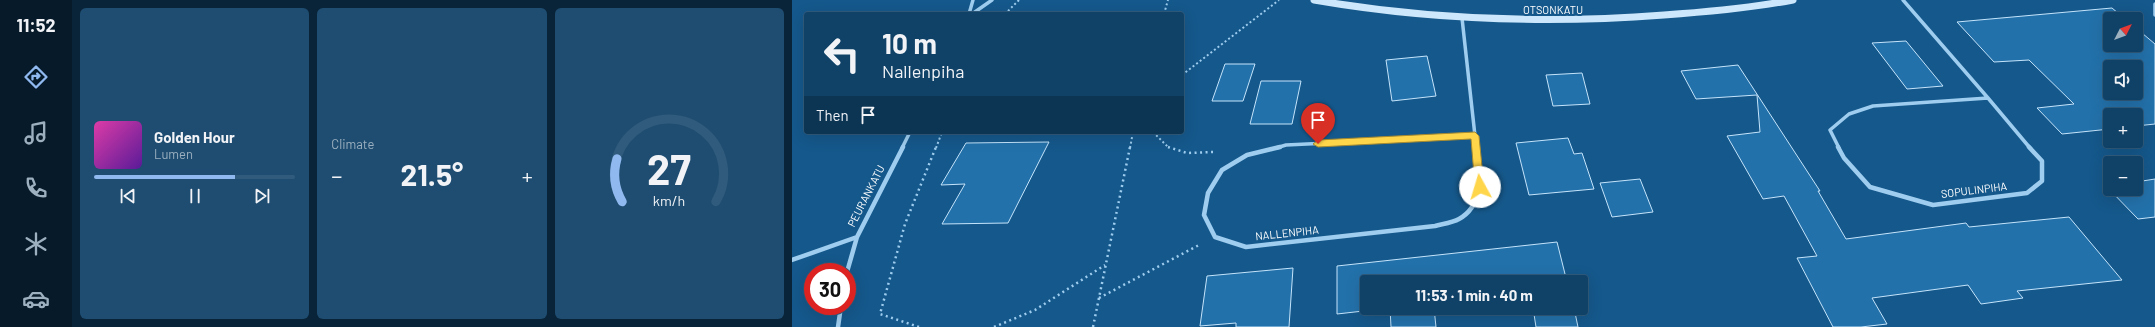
<!DOCTYPE html>
<html lang="en">
<head>
<meta charset="utf-8">
<style>
	:root { --surface:#104268; --page:#1e4d71; --text:#f1f3f6; --muted:#9cb0c0; --line:#305b7c; --accent:#90b9f0 }
	body { margin:0; font-family:Barlow,sans-serif; background:var(--page); color:var(--text); height:100vh; display:flex; flex-direction:column; font-size:15px; white-space:nowrap }
	* { box-sizing:border-box; margin:0 }
	p { font-size:13px; color:var(--muted) }
	.icon { flex:none; width:22px; height:22px; fill:none; stroke:currentColor; stroke-width:2; stroke-linecap:round; stroke-linejoin:round }
	.map { position:relative; flex:1; overflow:hidden }
	.details { display:flex; flex-direction:column; gap:8px; padding:8px; background:#092439; width:720px }
	.details>* { flex:none }
	.hud { position:absolute; left:12px; top:12px; width:380px; height:122px; border-radius:4px; box-shadow:0 4px 16px #0002,0 0 0 1px var(--line); background:#104268; color:var(--text); overflow:hidden }
	.needle { width:26px; rotate:48deg }
	.controls { position:absolute; left:1311px; top:12px; display:grid; gap:8px }
	.controls a { display:grid; place-items:center; width:40px; height:40px; border-radius:4px; background:var(--surface); box-shadow:0 4px 16px #0002,0 0 0 1px var(--line); font-size:20px }
	.speed { position:absolute; left:12px; top:263px; display:flex; gap:8px; font-size:20px; font-weight:700; text-align:center }
	.speed>* { display:grid; place-content:center; width:52px; height:52px; border-radius:50%; background:var(--surface); box-shadow:0 4px 16px #0002,0 0 0 1px var(--line); line-height:1 }
	.speed .limit { border:6px solid #d22; background:#fff; color:#111 }
	.pin { position:absolute; display:grid; place-items:center; width:34px; height:34px; color:#fff; margin:-41px -17px; border-radius:50% 50% 50% 0; rotate:-45deg; box-shadow:0 0 4px #0007 }
	.pin .icon { rotate:45deg }
	.me { position:absolute; width:44px; margin:-22px; rotate:354deg; stroke-linejoin:round; filter:drop-shadow(0 0 3px #0008) }
	.turn { display:flex; align-items:center; gap:14px; height:84px; padding:0 12px; font-size:18px }
	.turn .icon { width:52px; height:52px; stroke-width:2.5 }
	.turn b { display:block; font-size:28px; line-height:34px }
	.then { display:flex; align-items:center; height:38px; padding:0 12px; background:#0003; gap:8px; font-size:15px }
	.big { font-size:30px; font-weight:700; line-height:1.1 }
	.details .card { flex:1; display:flex; flex-direction:column; justify-content:center; gap:6px; min-width:0; padding:0 14px; border-radius:6px; background:var(--page) }
	.details .dial { align-items:center; gap:0 }
	.dial svg { height:104px; overflow:visible; fill:none; stroke:var(--line); stroke-width:7; stroke-linecap:round; text-anchor:middle }
	.dial text { fill:var(--text); stroke:none }
	.song { display:flex; align-items:center; gap:12px }
	.cover { width:48px; height:48px; border-radius:6px; background:linear-gradient(135deg,hsl(320 70% 55%),hsl(270 70% 35%)) }
	.played { height:4px; border-radius:2px; background:linear-gradient(90deg,var(--accent) 70%,var(--line) 70%) }
	.keys { display:flex; justify-content:space-around; direction:ltr }
	.heat { display:flex; justify-content:space-between; align-items:center; font-size:22px; direction:ltr }
	.details .tiles { flex:1; display:grid; gap:8px; grid-template-columns:repeat(3,1fr) }
	.trip { position:absolute; left:568px; top:275px; width:228px; height:40px; border-radius:4px; background:var(--surface); box-shadow:0 4px 16px #0002,0 0 0 1px var(--line); font-weight:700; line-height:40px; text-align:center }
	main { display:flex; flex:1; min-height:0 }
	.menu { display:flex; flex-direction:column; width:72px; justify-content:space-around; align-items:center; background:#061a2a; color:var(--muted) }
	.menu .icon { width:28px; height:28px }
	.menu .active { color:var(--accent) }
	.menu b { font-size:18px; color:var(--text) }
	.map>svg:first-child { display:block }
	.building { fill:#2371aa; stroke:#c5e4fb; fill-rule:evenodd }
	.lines { fill:none; stroke-linecap:round; stroke-linejoin:round }
	.path-far1 { stroke:#9ecdef; stroke-width:2; stroke-dasharray:2 2.5; stroke-linecap:butt }
	.path { stroke:#9ecdef; stroke-width:2.5; stroke-dasharray:2 3.5; stroke-linecap:butt }
	.street-far1 { stroke:#9ecdef; stroke-width:3.5 }
	.street { stroke:#9ecdef; stroke-width:4.5 }
	.secondary { stroke:#cce6fb; stroke-width:7 }
	.route { fill:#ffd54a; stroke:#a68a30 }
	.labels { text-anchor:middle; stroke-width:4; stroke-linejoin:round; paint-order:stroke }
	.street-label { font-size:11px; fill:#fff; stroke:#15588b }
</style>
</head>
<body>
<main>
<nav class="menu">
<b>11:52</b>
<svg class="icon active" aria-label="directions" viewBox="0 0 24 24"><path d="M12 3l9 9-9 9-9-9zM9 14v-3h6M13 9l2 2-2 2"/></svg>
<svg class="icon" aria-label="music" viewBox="0 0 24 24"><path d="M9 18V5l10-2v13"/><circle cx="6" cy="18" r="3"/><circle cx="16" cy="16" r="3"/></svg>
<svg class="icon" aria-label="phone" viewBox="0 0 24 24"><path d="M5 4h4l2 5-3 2q2 4 5 5l2-3 5 2v4C11 20 4 13 5 4z"/></svg>
<svg class="icon" aria-label="climate" viewBox="0 0 24 24"><path d="M12 3v18M4 7l16 10M4 17L20 7"/></svg>
<svg class="icon" aria-label="car" viewBox="0 0 24 24"><path d="M5 17H2v-5l4-1 3-4h7l3 4 3 1v5h-3M9 17h6M6 11h13"/><circle cx="7" cy="17" r="2"/><circle cx="17" cy="17" r="2"/></svg>
</nav>
<section class="details">
<div class="tiles">
<div class="card">
<div class="song"><i class="cover"></i><div><b>Golden Hour</b><p>Lumen</p></div></div>
<div class="played"></div>
<div class="keys"><svg class="icon" aria-label="previous" viewBox="0 0 24 24"><path d="M18 5L8 12l10 7zM5 5v14"/></svg><svg class="icon" aria-label="pause" viewBox="0 0 24 24"><path d="M8 5v14M16 5v14"/></svg><svg class="icon" aria-label="next" viewBox="0 0 24 24"><path d="M6 5l10 7-10 7zM19 5v14"/></svg></div>
</div>
<div class="card"><p>Climate</p>
<div class="heat"><a>−</a><b class="big">21.5°</b><a>+</a></div>
</div>
<div class="card dial"><svg viewBox="0 0 100 80">
<path d="M14 69A42 42 0 1 1 86 69"/>
<path d="M14 69A42 42 0 0 1 10 36" stroke="#90b9f0"/>
<text x="50" y="56" font-size="32" font-weight="700">27</text>
<text x="50" y="72" font-size="11">km/h</text>
</svg></div>
</div>
</section>
<div class="map">
<svg width="1363" height="327" viewBox="0 0 1363 327">
	<rect width="100%" height="100%" fill="#15588b"/>
	<!-- building -->
	<path class="building" d="M1320,8L1333,19H1318V45H1344V28L1363,44V124L1344,126V115H1318V129L1270,134L1245,108L1282,104L1237,60L1202,62L1165,22ZM1318,67H1344V93H1318Z
		M1114,41L1151,86L1115,89L1080,43Z
		M635,56L644,96L600,101L594,60Z
		M433,64H463L451,101H420Z
		M946,65L1028,191H1026L1054,239L1174,223L1177,227L1277,217L1330,280L1225,291L1231,298L1189,304L1176,285L1080,298L1095,324L1069,327H1041L1005,258L1025,256L992,196L971,199L935,136L968,132L965,95L904,99L889,71Z
		M790,73L798,104L761,106L754,75Z
		M469,81H509L500,124H458Z
		M776,138L782,154L790,153L802,189L737,195L724,143Z
		M257,142L216,223L150,224L173,184L149,185L174,143Z
		M848,179L861,212L820,217L808,183Z
		M1363,179V217L1346,219L1314,186L1318,185V189H1344V182Z
		M765,242L775,282H575V308H642L644,327H599L598,308L545,314V266Z
		M501,268L497,327H444V323L408,326L415,276Z
		M741,308H782L786,327H744Z"/>
	<g class="lines">
		<!-- path-far1 -->
		<path class="path-far1" d="M216,11L227,0
			M372,14L376,0
			M390,75L487,0
			M361,132L377,148
			M144,148L150,132
			M338,148L341,132"/>
		<!-- path -->
		<path class="path" d="M376,147L395,153L421,152
			M307,298L407,245
			M127,327L88,314L113,224L144,147
			M202,327L243,310L313,265
			M301,327L338,147"/>
		<!-- street-far1 -->
		<path class="street-far1" d="M1111,0L1196,98
			M1363,4V15
			M177,14L181,0
			M180,14L200,0
			M670,18L683,136
			M1196,98L1238,148
			M683,136L684,148
			M110,148L118,132
			M484,148L494,145L683,136
			M1047,148L1038,130L1057,114L1081,106L1196,98"/>
		<!-- street -->
		<path class="street" d="M488,147L455,155L430,170L416,193L412,215L423,237L454,247L643,226C650,224 660,223 667,219C694,204 686,172 684,147
			M1046,147L1052,158L1078,187L1141,205L1235,193L1250,181V161L1237,147
			M0,260L65,237
			M55,272L65,237L111,147
			M46,327L49,306"/>
		<!-- secondary -->
		<path class="secondary" d="M522,0C638,20 754,24 872,15C915,12 958,8 1001,0"/>
	</g>
	<!-- route -->
	<path class="route" d="M683,132L687,136L692,187L688,191L683,187L679,139L526,147L521,144L526,140Z"/>
	<g class="labels">
		<!-- street labels -->
		<g class="street-label">
			<text x="761" y="14">OTSONKATU</text>
			<text transform="translate(1182 190) rotate(-7)" y="4">SOPULINPIHA</text>
			<text transform="translate(74 196) rotate(-63)" y="4">PEURANKATU</text>
			<text transform="translate(495 233) rotate(-6)" y="4">NALLENPIHA</text>
		</g>
	</g>
</svg>
<div class="controls">
<a><svg class="needle" viewBox="-14 -14 28 28"><path d="M0-13l5 13h-10z" fill="#e53935"/><path d="M0 13l5-13h-10z" fill="#9cb0c0"/></svg></a>
<a><svg class="icon" aria-label="sound" viewBox="0 0 24 24"><path d="M4 9h4l5-4v14l-5-4H4zM17 9q2 3 0 6"/></svg></a>
<a>+</a>
<a>−</a>
</div>
<div class="speed"><div class="limit">30</div></div>
<div class="pin" style="left:526px;top:144px;background:#d93025"><svg class="icon" aria-label="arrive" viewBox="0 0 24 24"><path d="M6 21V4h12l-3 4 3 4H6"/></svg></div>
<svg class="me" style="left:688px;top:187px" viewBox="-20 -20 40 40"><circle r="19" fill="#fff"/><path d="M0-13L10 11 0 6-10 11z" fill="#ffd54a"/></svg>
<div class="trip">11:53 · 1 min · 40 m</div>
<div class="hud">
<div class="turn"><svg class="icon" aria-label="left" viewBox="0 0 24 24"><path d="M17 20v-9H6M10 6l-5 5 5 5"/></svg><div><b>10 m</b>Nallenpiha</div></div>
<div class="then">Then<svg class="icon" aria-label="arrive" viewBox="0 0 24 24"><path d="M6 21V4h12l-3 4 3 4H6"/></svg></div>
</div>
</div>
</main>
</body>
</html>
